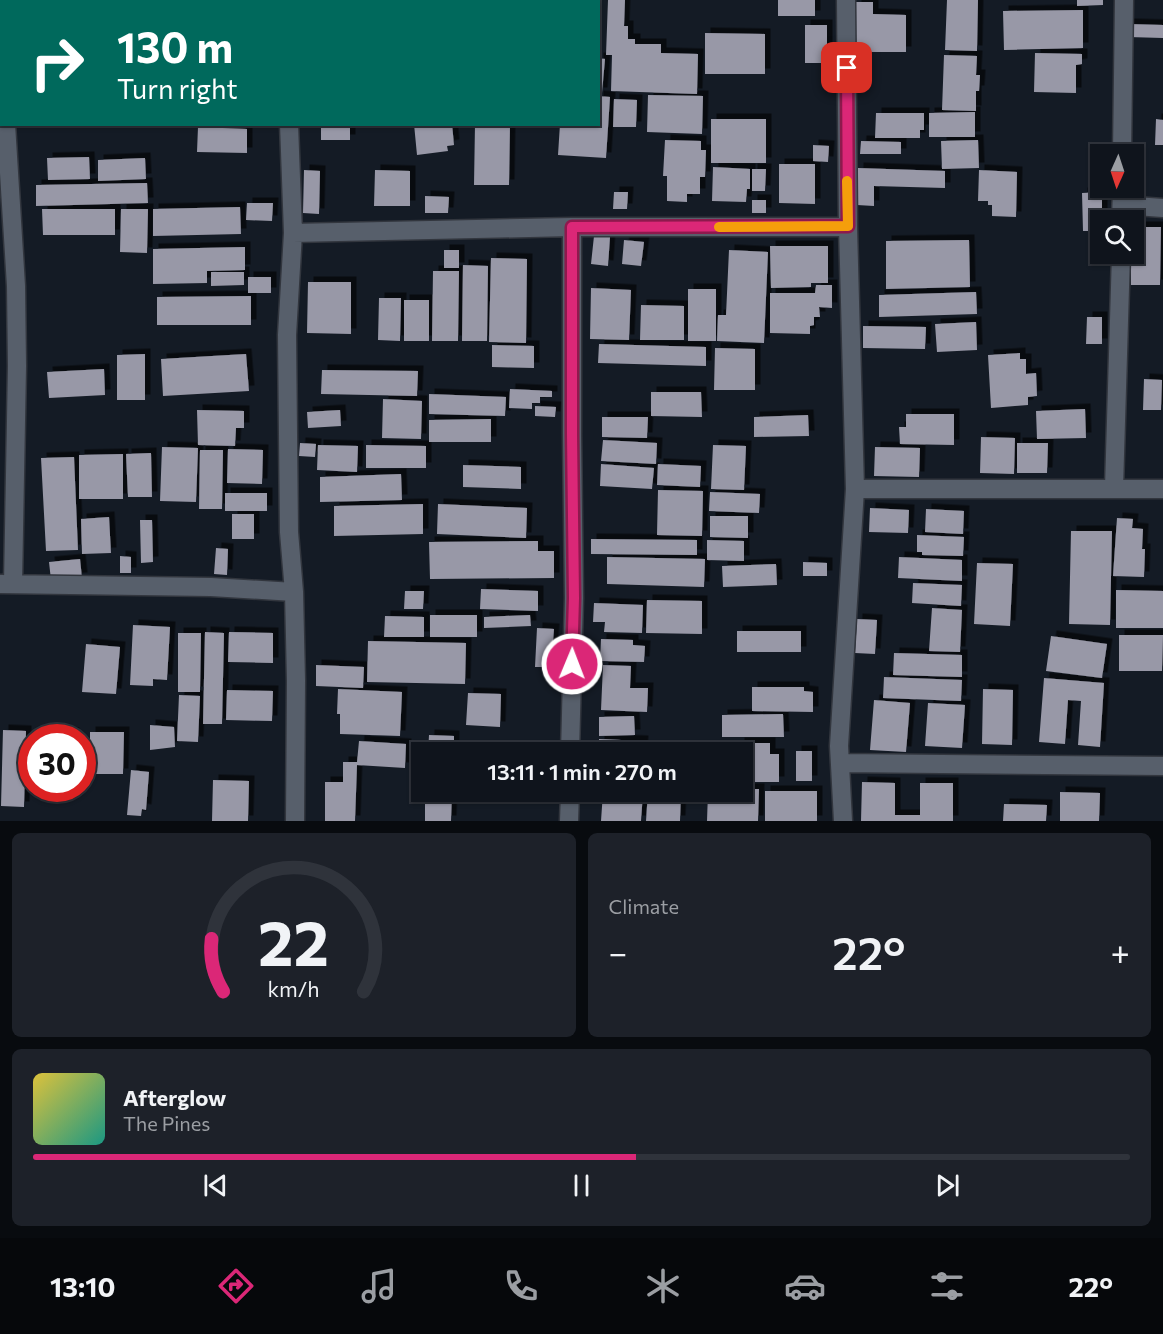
<!DOCTYPE html>
<html lang="en">
<head>
<meta charset="utf-8">
<style>
	:root { --surface:#0f141c; --page:#1d2129; --text:#f1f3f6; --muted:#9b9ea3; --line:#2f333b; --accent:#db2777 }
	body { margin:0; font-family:Commissioner,sans-serif; background:var(--page); color:var(--text); height:100vh; display:flex; flex-direction:column; font-size:22px; white-space:nowrap }
	* { box-sizing:border-box; margin:0 }
	p { font-size:20px; color:var(--muted) }
	.icon { flex:none; width:33px; height:33px; fill:none; stroke:currentColor; stroke-width:2; stroke-linecap:round; stroke-linejoin:round }
	.map { position:relative; height:821px; overflow:hidden }
	.panel { display:flex; flex-direction:column; gap:12px; padding:12px; background:#080b0f; flex:1 }
	.panel>* { flex:none }
	.top-card { position:absolute; left:0px; top:0px; width:600px; height:126px; box-shadow:0 2px 4px #0004,0 0 0 2px var(--line); background:#00695c; color:#fff; overflow:hidden }
	.needle { width:39px; rotate:183deg }
	.controls { position:absolute; left:1090px; top:144px; display:grid; gap:12px }
	.controls a { display:grid; place-items:center; width:54px; height:54px; border-radius:0px; background:var(--surface); box-shadow:0 2px 4px #0004,0 0 0 2px var(--line); font-size:30px }
	.speed { position:absolute; left:18px; top:724px; display:flex; gap:12px; font-size:30px; font-weight:700; text-align:center }
	.speed>* { display:grid; place-content:center; width:78px; height:78px; border-radius:50%; background:var(--surface); box-shadow:0 2px 4px #0004,0 0 0 2px var(--line); line-height:1 }
	.speed .limit { border:9px solid #d22; background:#fff; color:#111 }
	.pin { position:absolute; display:grid; place-items:center; width:51px; height:51px; color:#fff; margin:-26px; border-radius:12px; box-shadow:0 3px 9px #0006 }
	.me { position:absolute; width:66px; margin:-33px; rotate:1deg; stroke-linejoin:round; filter:drop-shadow(0 0 4px #0008) }
	.turn { display:flex; align-items:center; gap:21px; height:126px; padding:0 18px; font-size:27px }
	.turn .icon { width:78px; height:78px; stroke-width:2.5 }
	.turn b { display:block; font-size:42px; line-height:51px }
	.big { font-size:45px; font-weight:600; line-height:1.1 }
	.panel .widget { flex:1; display:flex; flex-direction:column; justify-content:center; gap:9px; min-width:0; padding:0 21px; border-radius:9px; background:var(--page) }
	.panel .dial { align-items:center; gap:0 }
	.dial svg { height:156px; overflow:visible; fill:none; stroke:var(--line); stroke-width:7; stroke-linecap:round; text-anchor:middle }
	.dial text { fill:var(--text); stroke:none }
	.song { display:flex; align-items:center; gap:18px }
	.cover { width:72px; height:72px; border-radius:9px; background:linear-gradient(135deg,hsl(50 70% 55%),hsl(170 70% 35%)) }
	.played { height:6px; border-radius:3px; background:linear-gradient(90deg,var(--accent) 55%,var(--line) 55%) }
	.keys { display:flex; justify-content:space-around; direction:ltr }
	.heat { display:flex; justify-content:space-between; align-items:center; font-size:33px; direction:ltr }
	.panel .tiles { flex:1; display:grid; gap:12px; grid-template-columns:1fr 1fr }
	.widget:last-child { grid-column:span 2 }
	.trip { position:absolute; left:411px; top:742px; width:342px; height:60px; border-radius:0px; background:var(--surface); box-shadow:0 2px 4px #0004,0 0 0 2px var(--line); font-weight:600; line-height:60px; text-align:center }
	.dock { display:flex; height:96px; justify-content:space-around; align-items:center; background:#06080b; color:var(--muted) }
	.dock .icon { width:42px; height:42px }
	.dock .on { color:var(--accent) }
	.dock b { font-size:27px; color:var(--text) }
	.map>svg:first-child { display:block }
	.building { fill:#9898a7; filter:url(#shadow) }
	.lines { fill:none; stroke-linecap:round; stroke-linejoin:round }
	.minor-casing { stroke:#32363e; stroke-width:21 }
	.minor { stroke:#575f6b; stroke-width:18 }
	.route-casing { stroke:#8e194d; stroke-width:15 }
	.route { stroke:#db2777; stroke-width:10 }
	.slow { stroke:#f59e0b; stroke-width:10 }
</style>
</head>
<body>
<div class="map">
<svg width="1163" height="821" viewBox="0 0 1163 821">
	<defs>
		<filter id="shadow"><feDropShadow dx="5.5" dy="-5.5" stdDeviation="0" flood-color="#0009"/></filter>
	</defs>
	<rect width="100%" height="100%" fill="#141b25"/>
	<!-- building -->
	<path class="building" d="M608,0H625L624,26H628V39H635V44H661V53L698,54L697,94L611,91L612,55H606Z
		M778,0H815V16H778Z
		M947,0H978L977,51L945,50Z
		M1077,0H1103V5L1077,6Z
		M856,2H873V14L906,15V52H856Z
		M1083,10V48L1004,50L1003,11Z
		M1128,24L1163,25V38L1128,37Z
		M805,25H827V63H805Z
		M705,33L765,34V74H705Z
		M1035,53L1082,54V64L1076,65V93L1034,92Z
		M944,55L977,56L976,75H980L979,91H976V111L942,110Z
		M598,58L605,59L602,93H598Z
		M648,95L703,96L702,134L647,132Z
		M598,96L610,97L606,158L558,155L560,124H598Z
		M614,99L637,100L636,127H613Z
		M975,112V137H929V113Z
		M876,113H924V130H920V138H875Z
		M711,119H766V163H711Z
		M1156,119L1163,120V145H1155Z
		M321,124H350V140H321Z
		M414,124H452L454,145L447,146L448,151L417,155Z
		M475,124H510L509,185H474Z
		M198,127L247,129V153L197,152Z
		M665,140L701,141V150H706L705,177H700V194H687V202L667,201V176H663Z
		M978,140L979,168L942,169L941,141Z
		M861,141L901,142V154H860Z
		M813,145L829,146L828,162L813,161Z
		M89,157L90,179L48,180L47,158Z
		M145,158L146,179L98,181V160Z
		M779,164H815V204L779,203Z
		M713,167L750,169V189H747L746,202L712,201Z
		M858,168L945,171V188L874,186V206L857,205Z
		M752,169H766L765,191H752Z
		M304,170L320,171L319,214L303,213Z
		M375,170L410,171V206H374Z
		M979,170L1017,172L1016,217L992,216V205H988V201H978Z
		M147,183L148,203L36,206V185Z
		M614,192H628L627,209H613Z
		M1102,192V220H1101V231H1083L1082,193Z
		M425,196L449,197L448,213H425Z
		M752,200H766V213H752Z
		M247,203H273L272,221L246,220Z
		M240,207L241,234L153,236V209Z
		M42,209H115V235H43Z
		M121,209H148L147,253L120,252Z
		M1134,227H1161L1160,285H1131V254H1134Z
		M594,236L610,237L608,266L591,264Z
		M624,240L644,242L641,266L622,264Z
		M969,240L970,287L886,289V241Z
		M770,246H828V283H811V287L771,288Z
		M245,247V270L207,271V283L153,284V249Z
		M444,250H459V268H444Z
		M729,250L768,252L764,343L717,341L718,315H726Z
		M491,258L527,259L526,343L489,342Z
		M463,265L488,266L487,341H462Z
		M433,271H459L458,341H432Z
		M211,272H244V285L211,286Z
		M248,277H271V293H248Z
		M308,282H351V334L307,333Z
		M816,285H832V308L819,307L820,317H814V325L810,326V334L770,333V293H815Z
		M591,288L631,290L629,340L590,339Z
		M688,289H716V341H688Z
		M976,292L977,314L879,317V295Z
		M251,296V325H157V297Z
		M379,298H401L400,341L378,340Z
		M404,300H429V341H404Z
		M641,305L684,306V340H640Z
		M1087,317H1102V344H1086Z
		M976,322L977,350L937,352L935,324Z
		M863,326L926,327L925,349L863,348Z
		M599,344L706,347V366L598,363Z
		M492,345L534,346V368L492,367Z
		M715,348L755,349V390H714Z
		M1020,353V359H1026V374L1036,373L1037,396L1028,397V405L991,408L988,355Z
		M145,354V400H117V355Z
		M246,354L249,391L163,396L161,359Z
		M104,369L105,395L49,398L47,372Z
		M322,370L418,371L417,396L321,394Z
		M1144,379L1162,380L1161,410H1143Z
		M510,389L552,391V397H540V403H532V409L509,408Z
		M651,392H701L702,417L651,416Z
		M429,394L506,397L505,416L429,414Z
		M383,399L422,401L421,439L382,438Z
		M535,406L556,407L555,417L535,416Z
		M1085,409L1086,438L1037,439L1036,411Z
		M197,410L244,411V428H236L235,446L198,445Z
		M340,410L341,426L308,428L307,412Z
		M906,414H954V445L900,444L899,427H906Z
		M808,415L809,436L754,437V417Z
		M602,417H648L647,438L602,437Z
		M491,419V442H429V420Z
		M981,437L1015,438L1014,474L980,473Z
		M603,440L657,443L656,464L601,461Z
		M300,443L316,444L315,457L299,456Z
		M1017,443H1048L1047,473H1017Z
		M318,445L358,446L357,472L317,470Z
		M366,445L426,446V468H366Z
		M713,445L746,446L744,490L711,489Z
		M162,447L198,448L196,502L160,501Z
		M875,447L920,448L919,477L874,476Z
		M228,449L263,450L262,484L227,483Z
		M200,450H223L222,509H199Z
		M151,453L152,497H128L126,454Z
		M123,454V499H79V455Z
		M74,457L78,550L46,551L41,458Z
		M601,464L654,468L652,489L600,486Z
		M658,464L701,466L700,487L657,485Z
		M463,465L521,467V489L463,487Z
		M401,474L402,500L320,502V477Z
		M658,490L703,491L702,536L657,535Z
		M710,492L760,494L759,513L709,511Z
		M225,493H267V511H225Z
		M423,504V534L334,536V506Z
		M438,504L527,508L526,538L437,534Z
		M870,508L909,510L908,533L869,532Z
		M926,509L964,511L963,534L925,532Z
		M232,514H254V539H232Z
		M710,516H748V538L710,537Z
		M109,517L111,553L82,554L81,519Z
		M1117,518L1133,519L1132,528L1143,529L1142,549H1145L1144,577L1113,576Z
		M140,520H152L153,562L141,563Z
		M1071,531H1112L1110,625L1069,624Z
		M917,535L964,537L963,556L922,555V552H917Z
		M591,539L697,540V555L591,554Z
		M707,540L744,541V561L707,560Z
		M538,541V551H554V578L430,579L429,542Z
		M216,548L228,549L227,575L214,574Z
		M120,556L131,557V573H120Z
		M607,557L705,559L704,587L607,584Z
		M899,557L962,560V581L898,578Z
		M80,559L82,578L51,580L49,562Z
		M803,562L827,563V576H803Z
		M977,563L1013,564L1010,626L974,624Z
		M776,564L777,585L723,587L722,566Z
		M913,583L962,585L961,606L912,603Z
		M481,589L538,591V611L480,609Z
		M1116,590L1163,591V628H1116Z
		M405,591H424L423,609H404Z
		M647,600L702,601V634L646,633Z
		M594,603L643,605L642,633L604,632L605,622H593Z
		M932,608L962,610L960,652L929,651Z
		M430,615H477V637H430Z
		M530,615L531,626L484,628V617Z
		M385,616L424,617V637H384Z
		M857,619L877,620L875,654L855,653Z
		M133,625L170,627L167,680L153,679V686L130,685Z
		M537,628L554,629L551,667H535Z
		M737,631H801V652H737Z
		M205,632L224,633L222,724H203Z
		M229,632L273,633V663L228,662Z
		M178,633H201L200,692H178Z
		M1119,635H1163L1162,671H1119Z
		M1051,636L1107,644L1102,678L1046,671Z
		M601,639L633,640V645L645,646L644,662L600,661Z
		M368,641L466,643L465,684L367,682Z
		M86,644L120,647L116,694L82,692Z
		M894,653L962,655V677L893,675Z
		M316,665L364,667L363,688L316,686Z
		M603,665L631,666L630,688H648L647,712L601,710Z
		M884,677L962,680L961,701L883,698Z
		M1044,678L1104,683L1100,747L1078,745L1081,701L1068,700L1065,744L1039,742Z
		M752,687H804V691L813,692V712L752,711Z
		M338,689L402,692L400,736L340,734V714H337Z
		M983,689L1013,690L1012,745L982,744Z
		M227,690L273,691L272,721L226,720Z
		M468,693L501,694L500,727L466,725Z
		M179,695L200,696L198,742L177,741Z
		M874,700L910,703L906,752L870,750Z
		M928,703L965,705L962,748L925,746Z
		M783,714L784,737H722V715Z
		M634,716L635,735L599,736V717Z
		M150,725L174,727L175,747L150,750Z
		M3,730L26,731L24,807L1,806Z
		M90,732H124L123,774H90Z
		M36,733H74V738H36Z
		M429,735L454,736V753H428Z
		M599,739L643,741L642,753H599Z
		M359,741L406,744L405,768L357,765L355,821H325V782H343V762H357Z
		M739,743H770V754H779V782H742V753H739Z
		M796,751H812V781H796Z
		M131,770L149,772L146,810L142,809L141,816L127,815Z
		M213,780L249,781L248,821H212Z
		M862,782L895,783V815H920V783H953V821H861Z
		M742,789H759L758,821H707L708,792H742Z
		M765,791H817V821H765Z
		M425,792H452L451,821H425Z
		M603,792H643L641,821H601Z
		M648,792H681L680,821H646Z
		M1060,792L1100,793L1099,821H1060Z
		M1004,804L1047,805L1046,821H1003Z"/>
	<g class="lines">
		<defs>
			<path id="minor" d="M284,0V2
				M846,0L848,227L855,489H1163
				M11,2L12,0
				M6,124L16,286L17,366L13,584
				M289,124L293,233L287,335L289,532L294,592L296,681L295,821
				M1122,154L1124,0
				M1122,205L1163,208
				M1121,220L1122,188
				M293,233L572,227H848
				M1114,488L1121,254
				M0,584L211,587L294,592
				M570,753L574,598L572,434V227
				M840,763L1163,766
				M569,821L570,792
				M843,821L839,746L855,489"/>
		</defs>
		<!-- minor casing -->
		<use href="#minor" class="minor-casing"/>
		<!-- minor -->
		<use href="#minor" class="minor"/>
	</g>
	<g class="lines">
		<defs>
			<path id="route" d="M572,664L574,598L572,434V227L848,226L847,68"/>
		</defs>
		<!-- route casing -->
		<use href="#route" class="route-casing"/>
		<!-- route -->
		<use href="#route" class="route"/>
		<!-- slow -->
		<path class="slow" d="M719,227L848,226L847,181"/>
	</g>
</svg>
<div class="controls">
<a><svg class="needle" viewBox="-14 -14 28 28"><path d="M0-13l5 13h-10z" fill="#e53935"/><path d="M0 13l5-13h-10z" fill="#9b9ea3"/></svg></a>
<a><svg class="icon" aria-label="search" viewBox="0 0 24 24"><circle cx="10" cy="10" r="6"/><path d="M15 15l6 6"/></svg></a>
</div>
<div class="speed"><div class="limit">30</div></div>
<div class="pin" style="left:847px;top:68px;background:#d93025"><svg class="icon" aria-label="arrive" viewBox="0 0 24 24"><path d="M6 21V4h12l-3 4 3 4H6"/></svg></div>
<svg class="me" style="left:572px;top:664px" viewBox="-20 -20 40 40"><circle r="17" fill="#db2777" stroke="#fff" stroke-width="3"/><path d="M0-11L8 9 0 5-8 9z" fill="#fff"/></svg>
<div class="trip">13:11 · 1 min · 270 m</div>
<div class="top-card">
<div class="turn"><svg class="icon" aria-label="right" viewBox="0 0 24 24"><path d="M7 20v-9h11M14 6l5 5-5 5"/></svg><div><b>130 m</b>Turn right</div></div>
</div>
</div>
<section class="panel">
<div class="tiles">
<div class="widget dial"><svg viewBox="0 0 100 80">
<path d="M14 69A42 42 0 1 1 86 69"/>
<path d="M14 69A42 42 0 0 1 8 42" stroke="#db2777"/>
<text x="50" y="56" font-size="32" font-weight="700">22</text>
<text x="50" y="72" font-size="11">km/h</text>
</svg></div>
<div class="widget"><p>Climate</p>
<div class="heat"><a>−</a><b class="big">22°</b><a>+</a></div>
</div>
<div class="widget">
<div class="song"><i class="cover"></i><div><b>Afterglow</b><p>The Pines</p></div></div>
<div class="played"></div>
<div class="keys"><svg class="icon" aria-label="previous" viewBox="0 0 24 24"><path d="M18 5L8 12l10 7zM5 5v14"/></svg><svg class="icon" aria-label="pause" viewBox="0 0 24 24"><path d="M8 5v14M16 5v14"/></svg><svg class="icon" aria-label="next" viewBox="0 0 24 24"><path d="M6 5l10 7-10 7zM19 5v14"/></svg></div>
</div>
</div>
</section>
<nav class="dock">
<b>13:10</b>
<svg class="icon on" aria-label="directions" viewBox="0 0 24 24"><path d="M12 3l9 9-9 9-9-9zM9 14v-3h6M13 9l2 2-2 2"/></svg>
<svg class="icon" aria-label="music" viewBox="0 0 24 24"><path d="M9 18V5l10-2v13"/><circle cx="6" cy="18" r="3"/><circle cx="16" cy="16" r="3"/></svg>
<svg class="icon" aria-label="phone" viewBox="0 0 24 24"><path d="M5 4h4l2 5-3 2q2 4 5 5l2-3 5 2v4C11 20 4 13 5 4z"/></svg>
<svg class="icon" aria-label="climate" viewBox="0 0 24 24"><path d="M12 3v18M4 7l16 10M4 17L20 7"/></svg>
<svg class="icon" aria-label="car" viewBox="0 0 24 24"><path d="M5 17H2v-5l4-1 3-4h7l3 4 3 1v5h-3M9 17h6M6 11h13"/><circle cx="7" cy="17" r="2"/><circle cx="17" cy="17" r="2"/></svg>
<svg class="icon" aria-label="filters" viewBox="0 0 24 24"><path d="M4 7h16M4 17h16"/><circle cx="9" cy="7" r="2"/><circle cx="15" cy="17" r="2"/></svg>
<b>22°</b>
</nav>
</body>
</html>
